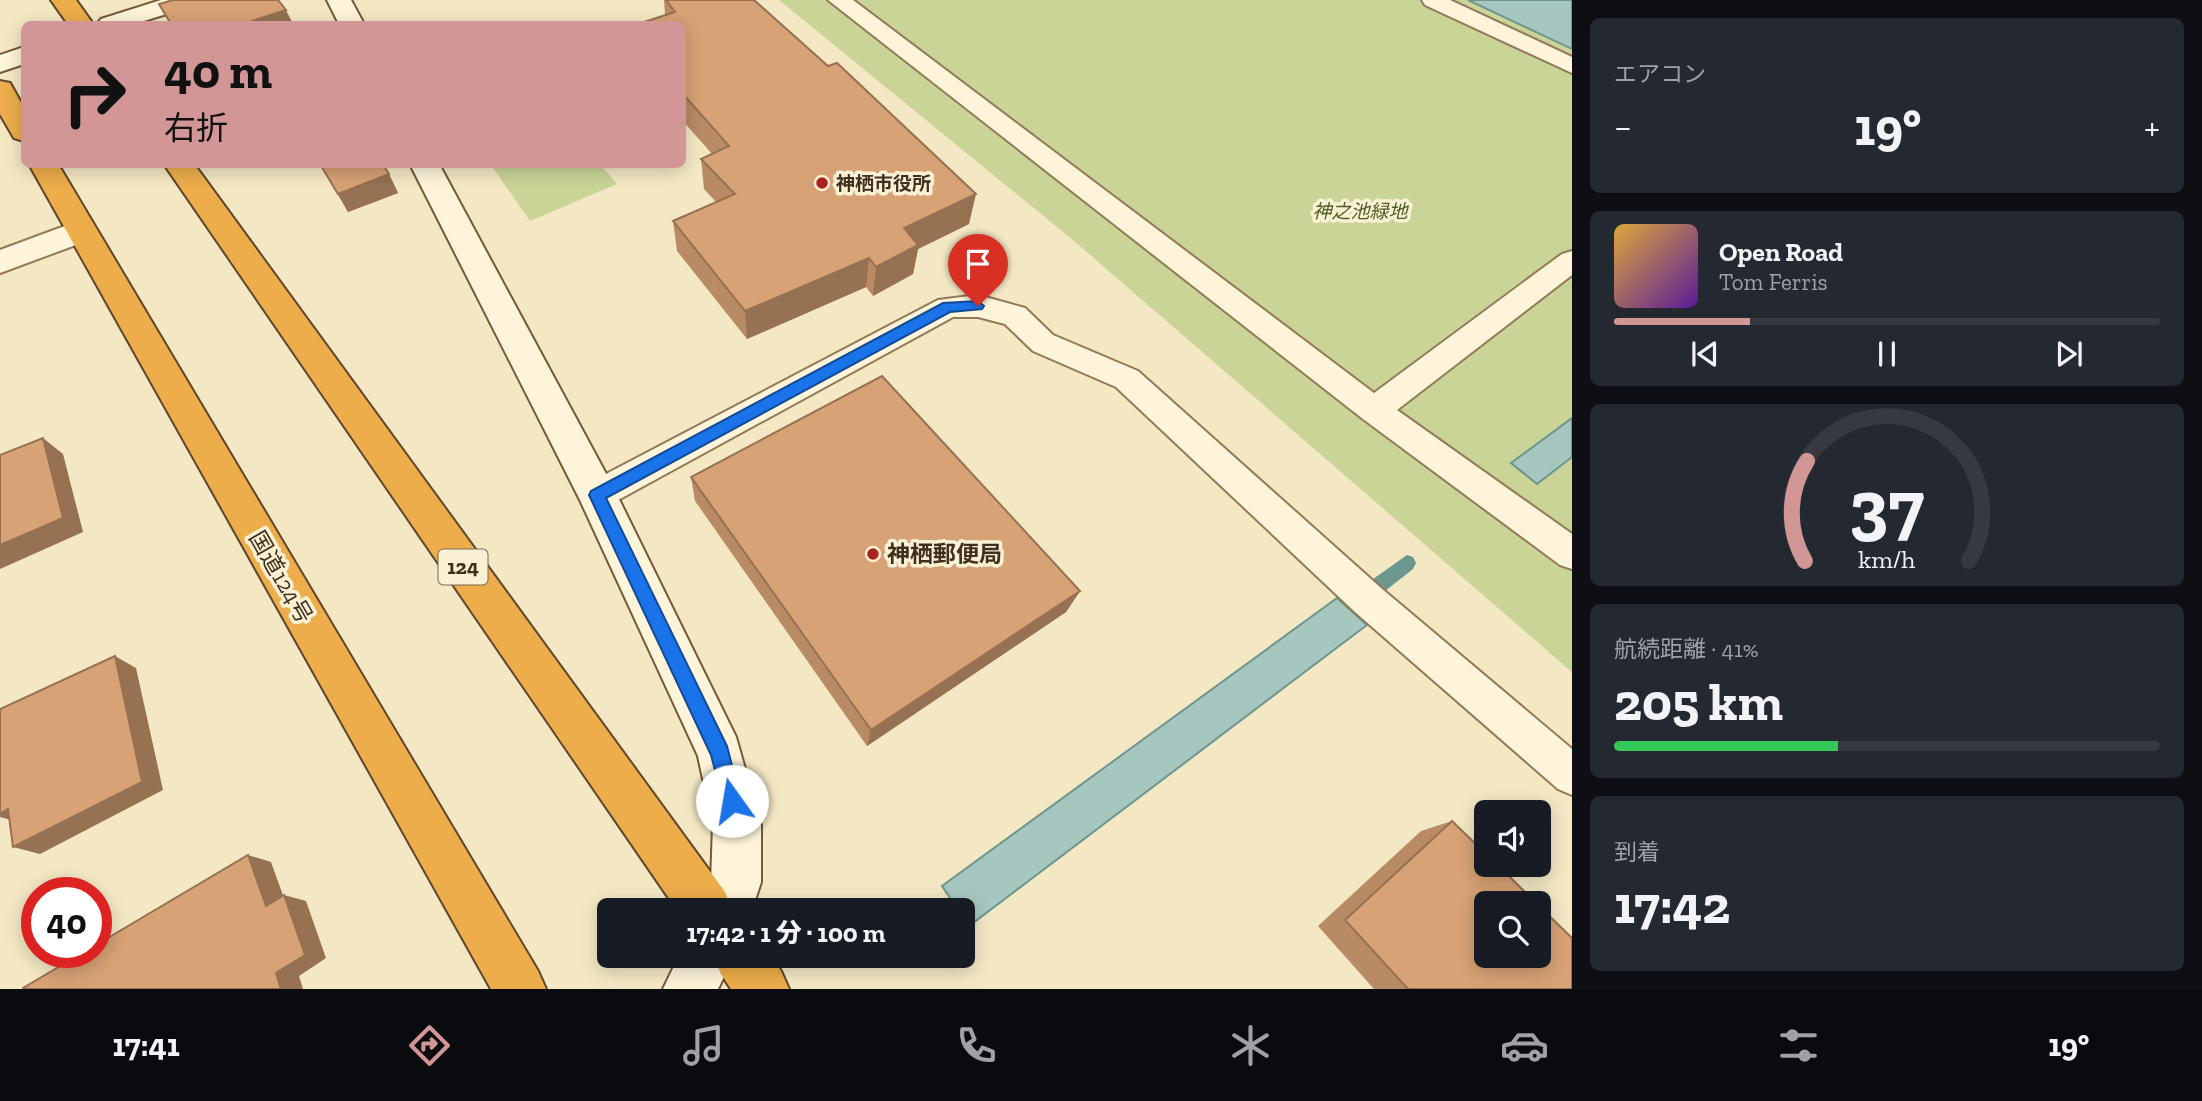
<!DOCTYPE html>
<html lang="ja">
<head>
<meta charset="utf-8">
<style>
	:root { --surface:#171b24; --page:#242831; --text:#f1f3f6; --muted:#9ea1a6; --line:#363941; --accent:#d19695 }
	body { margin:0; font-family:"Zilla Slab","Noto Sans JP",serif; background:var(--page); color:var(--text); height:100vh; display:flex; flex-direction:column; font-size:26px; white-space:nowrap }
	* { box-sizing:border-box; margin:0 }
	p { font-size:23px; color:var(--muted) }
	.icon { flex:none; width:38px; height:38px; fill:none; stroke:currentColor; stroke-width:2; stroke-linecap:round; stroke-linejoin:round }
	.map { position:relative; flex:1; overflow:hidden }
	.details { display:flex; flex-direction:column; gap:18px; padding:18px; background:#0d0f14; width:630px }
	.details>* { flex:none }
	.top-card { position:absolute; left:21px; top:21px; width:665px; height:147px; border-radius:10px; box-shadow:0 4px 18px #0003; background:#d19695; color:#111; overflow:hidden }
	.buttons { position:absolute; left:1474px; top:800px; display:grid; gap:14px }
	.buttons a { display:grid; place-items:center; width:77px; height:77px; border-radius:10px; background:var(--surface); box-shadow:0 4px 18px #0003; font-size:35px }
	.speed { position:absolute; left:21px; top:877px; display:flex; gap:14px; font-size:35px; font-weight:700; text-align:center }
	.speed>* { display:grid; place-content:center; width:91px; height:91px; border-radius:50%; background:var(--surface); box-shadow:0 4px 18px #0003; line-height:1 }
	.speed .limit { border:10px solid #d22; background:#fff; color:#111 }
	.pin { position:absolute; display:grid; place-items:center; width:60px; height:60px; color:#fff; margin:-72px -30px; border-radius:50% 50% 50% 0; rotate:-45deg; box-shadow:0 0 7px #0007 }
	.pin .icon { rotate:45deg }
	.me { position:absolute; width:77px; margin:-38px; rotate:347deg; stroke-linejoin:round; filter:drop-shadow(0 0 5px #0008) }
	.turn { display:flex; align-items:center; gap:24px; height:147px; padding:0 28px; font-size:32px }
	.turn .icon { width:91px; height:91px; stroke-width:2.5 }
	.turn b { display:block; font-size:49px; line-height:60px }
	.big { font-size:52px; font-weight:800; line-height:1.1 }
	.details .card { flex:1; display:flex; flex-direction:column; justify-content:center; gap:10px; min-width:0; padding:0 24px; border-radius:10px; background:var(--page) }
	.details .dial { align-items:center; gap:0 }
	.dial svg { height:182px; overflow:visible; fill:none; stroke:var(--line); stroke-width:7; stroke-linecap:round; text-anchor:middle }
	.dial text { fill:var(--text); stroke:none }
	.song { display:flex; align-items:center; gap:21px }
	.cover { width:84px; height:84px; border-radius:10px; background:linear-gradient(135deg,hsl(40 70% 55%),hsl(270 70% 35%)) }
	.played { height:7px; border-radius:4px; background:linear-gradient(90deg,var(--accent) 25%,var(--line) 25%) }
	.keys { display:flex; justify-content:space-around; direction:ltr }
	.heat { display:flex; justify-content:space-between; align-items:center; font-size:38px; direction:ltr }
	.charge { height:10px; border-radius:5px; background:linear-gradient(90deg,#34c759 41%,var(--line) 0) }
	.trip { position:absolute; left:597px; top:898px; width:378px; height:70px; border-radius:10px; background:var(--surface); box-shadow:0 4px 18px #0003; font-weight:800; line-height:70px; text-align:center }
	.tab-bar { display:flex; height:112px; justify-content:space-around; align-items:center; background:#090b0e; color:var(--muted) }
	.tab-bar .icon { width:49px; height:49px }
	.tab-bar .selected { color:var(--accent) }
	.tab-bar b { font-size:32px; color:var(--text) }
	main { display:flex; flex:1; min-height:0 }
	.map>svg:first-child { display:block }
	.green { fill:#cad496 }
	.water { fill:#a6c7bf; stroke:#6c968e; stroke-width:2 }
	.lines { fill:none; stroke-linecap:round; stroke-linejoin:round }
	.stream { fill:#6c968e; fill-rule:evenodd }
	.lane-casing { stroke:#927957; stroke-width:4 }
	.street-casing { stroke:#927957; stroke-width:4 }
	.secondary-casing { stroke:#745a3a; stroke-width:4 }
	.highway-casing { stroke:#5f462c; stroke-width:4 }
	.lane { fill:#fdf4d9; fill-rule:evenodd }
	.street { fill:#fdf4d9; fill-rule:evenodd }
	.secondary { fill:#fdf4d9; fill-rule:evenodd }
	.highway { fill:#edad4b; fill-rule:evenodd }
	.wall { fill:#b98b65 }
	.shaded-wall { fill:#967152 }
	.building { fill:#d7a275; stroke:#967152; stroke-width:2 }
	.route { fill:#1a73e8; stroke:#114b97; stroke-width:2 }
	.poi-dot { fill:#a9241f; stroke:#faf1d5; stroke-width:2.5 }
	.labels { text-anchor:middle; stroke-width:7; stroke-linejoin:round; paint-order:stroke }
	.far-poi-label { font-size:19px; font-weight:bold; fill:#402f1d; stroke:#faf1d5; text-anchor:start }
	.far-park-label { font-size:19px; font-style:italic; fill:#4c5f21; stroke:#faf1d5 }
	.shield { fill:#faf1d5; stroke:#786954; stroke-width:2 }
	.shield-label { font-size:21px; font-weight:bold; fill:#402f1d }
	.poi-label { font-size:23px; font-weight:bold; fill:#402f1d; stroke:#faf1d5; text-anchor:start }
	.street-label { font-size:23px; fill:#402f1d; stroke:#faf1d5 }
</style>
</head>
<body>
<main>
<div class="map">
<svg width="1572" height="989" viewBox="0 0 1572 989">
	<rect width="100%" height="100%" fill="#f4e8c4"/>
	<!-- green -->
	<path class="green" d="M779,0H1572V672L1074,241Z
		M491,165H601L617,184L530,221Z"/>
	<!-- water -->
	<path class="water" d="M1468,0H1572V49Z
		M1572,418V457L1537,484L1511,463Z
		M1337,598L1367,625L969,926L963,917L962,910H958L942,886Z"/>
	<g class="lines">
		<!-- stream -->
		<path class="stream" d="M1407,555L1413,557L1416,563L1413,569L1366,606L1359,609L1352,606L1350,600L1352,594Z"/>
		<defs>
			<path id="lane" d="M828,0H853L1374,393L1562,254L1572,251V275L1397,410L1572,534V569L1560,565L1363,419Z
				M1422,0H1450L1572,57V73L1425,5Z
				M978,295L1025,308L1053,335L1138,371L1381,588L1572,749V795L1558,789L1355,612L1116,387L1033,351L1005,324L978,317H953L609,505L597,509L585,505L580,495L585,485L938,300Z"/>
			<path id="street" d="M81,220L92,223L97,231L92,239L0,273V250Z"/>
			<path id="secondary" d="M161,0H199L196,5L134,24H97L101,19Z
				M327,0H351L364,24H339Z
				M24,47V64L0,72V55Z
				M410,164H439L611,483L736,737L761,825V882L752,910H702L711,882L713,825L698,756L580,500Z
				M679,956H734L718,989H663Z"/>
			<path id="highway" d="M51,0H76L93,24H68Z
				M0,81L10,83L24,108V141L14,138L0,114Z
				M29,164H58L538,971L546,989H491Z
				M164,164H194L725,892L732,910H677Z
				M713,956H770L781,971L789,989H731L721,974Z"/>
		</defs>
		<!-- lane casing -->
		<use href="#lane" class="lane-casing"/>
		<!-- street casing -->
		<use href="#street" class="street-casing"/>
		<!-- secondary casing -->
		<use href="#secondary" class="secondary-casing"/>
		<!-- highway casing -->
		<use href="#highway" class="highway-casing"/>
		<!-- lane -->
		<use href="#lane" class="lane"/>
		<!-- street -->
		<use href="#street" class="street"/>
		<!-- secondary -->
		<use href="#secondary" class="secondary"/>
		<!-- highway -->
		<use href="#highway" class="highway"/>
	</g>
	<!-- wall -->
	<path class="wall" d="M664,0H754L969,224L918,249L913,274L873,296L866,287L747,339L677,251L673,221L716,202L704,189L701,159L712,154L682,120V24L665,15Z
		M320,164H383L389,174L398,193L348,212Z
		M691,477L1080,591L1066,612L867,746L695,501Z
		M1452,821L1572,989H1374L1318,926L1421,831Z"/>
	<!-- shaded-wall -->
	<path class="shaded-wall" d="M286,10L293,24H243Z
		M389,174L398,193L348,212L338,194Z
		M976,194L969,224L918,249L913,274L873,296L876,267L904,228Z
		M869,258L866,287L747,339L745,311Z
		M43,438L63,454L83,532L0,569V545Z
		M1080,591L1066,612L867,746L871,730Z
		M115,656L136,668L163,790L40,854L13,847Z
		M8,809L22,823L0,817V814Z
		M248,855L271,862L289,912L266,906Z
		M284,895L306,901L326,958L299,976L303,989H281L276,973Z"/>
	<!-- building -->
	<path class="building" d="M173,0H278L286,10L243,24H171L159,4Z
		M666,0H754L828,66L837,63L976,194L904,228L918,245L876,267L869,258L745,311L673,221L735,194L701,159L729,146L682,93V24H638L675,12Z
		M320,164H383L389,174L338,194Z
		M882,376L1080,591L871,730L691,477Z
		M43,438L63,518L0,545V455Z
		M115,656L142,782L13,847L8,809L0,814V709Z
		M1452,821L1486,854V864H1497L1536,903H1486V956H1538V905L1572,938V989H1408L1345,920Z
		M248,855L266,906L284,895L305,955L276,973L281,989H23V988L84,952H96V945Z"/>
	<!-- route -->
	<path class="route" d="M978,301L984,306L982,309L950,312L606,498L727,746L741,801L739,808L732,811L725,808L711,755L589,495L591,491L943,303Z"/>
	<!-- markers -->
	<g class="poi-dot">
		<circle cx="822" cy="183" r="7"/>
		<circle cx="873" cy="554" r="7"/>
	</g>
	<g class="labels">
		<!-- far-poi labels -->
		<g class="far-poi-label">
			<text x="836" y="190">神栖市役所</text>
		</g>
		<!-- far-park labels -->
		<g class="far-park-label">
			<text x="1360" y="218">神之池緑地</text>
		</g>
		<!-- shield labels -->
		<rect class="shield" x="438.5" y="549.5" width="49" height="35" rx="5"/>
		<g class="shield-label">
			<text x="463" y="574">124</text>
		</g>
		<!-- poi labels -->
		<g class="poi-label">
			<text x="887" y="562">神栖郵便局</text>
		</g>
		<!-- street labels -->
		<g class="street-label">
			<text transform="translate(281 577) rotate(60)" y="8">国道124号</text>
		</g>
	</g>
</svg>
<div class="buttons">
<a><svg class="icon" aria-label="sound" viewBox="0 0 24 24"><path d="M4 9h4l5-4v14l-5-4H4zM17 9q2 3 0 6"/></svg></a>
<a><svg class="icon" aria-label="search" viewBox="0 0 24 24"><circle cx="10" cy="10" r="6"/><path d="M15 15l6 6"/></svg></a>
</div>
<div class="speed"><div class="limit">40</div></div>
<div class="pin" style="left:978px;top:306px;background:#d93025"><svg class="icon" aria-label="arrive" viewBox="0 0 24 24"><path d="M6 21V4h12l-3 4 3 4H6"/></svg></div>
<svg class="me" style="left:732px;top:801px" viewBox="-20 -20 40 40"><circle r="19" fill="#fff"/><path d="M0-13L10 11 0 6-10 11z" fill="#1a73e8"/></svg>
<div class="trip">17:42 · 1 分 · 100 m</div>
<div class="top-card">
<div class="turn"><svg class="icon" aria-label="right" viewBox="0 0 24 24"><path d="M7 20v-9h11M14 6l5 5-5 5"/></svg><div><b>40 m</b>右折</div></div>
</div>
</div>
<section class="details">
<div class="card"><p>エアコン</p>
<div class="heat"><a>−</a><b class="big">19°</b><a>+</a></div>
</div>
<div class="card">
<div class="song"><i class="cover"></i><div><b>Open Road</b><p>Tom Ferris</p></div></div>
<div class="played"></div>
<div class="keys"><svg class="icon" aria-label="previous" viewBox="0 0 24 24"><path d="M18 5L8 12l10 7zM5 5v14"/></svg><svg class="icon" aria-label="pause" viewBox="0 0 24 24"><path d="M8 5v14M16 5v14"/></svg><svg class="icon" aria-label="next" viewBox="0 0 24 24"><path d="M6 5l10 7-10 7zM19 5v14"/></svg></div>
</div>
<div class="card dial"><svg viewBox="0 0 100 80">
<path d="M14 69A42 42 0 1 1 86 69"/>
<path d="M14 69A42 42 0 0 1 15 25" stroke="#d19695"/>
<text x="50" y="56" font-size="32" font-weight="700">37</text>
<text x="50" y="72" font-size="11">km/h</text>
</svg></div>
<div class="card"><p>航続距離 · 41%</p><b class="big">205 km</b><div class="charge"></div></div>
<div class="card"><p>到着</p><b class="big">17:42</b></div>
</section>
</main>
<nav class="tab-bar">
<b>17:41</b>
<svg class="icon selected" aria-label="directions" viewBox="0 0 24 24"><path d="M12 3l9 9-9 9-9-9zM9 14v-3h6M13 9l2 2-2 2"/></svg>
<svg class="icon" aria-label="music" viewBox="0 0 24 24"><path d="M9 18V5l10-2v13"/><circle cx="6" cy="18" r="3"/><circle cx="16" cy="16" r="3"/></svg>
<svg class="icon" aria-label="phone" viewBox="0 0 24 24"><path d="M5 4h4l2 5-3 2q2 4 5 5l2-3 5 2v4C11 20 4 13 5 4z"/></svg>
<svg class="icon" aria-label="climate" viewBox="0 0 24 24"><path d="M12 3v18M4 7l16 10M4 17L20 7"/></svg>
<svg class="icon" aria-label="car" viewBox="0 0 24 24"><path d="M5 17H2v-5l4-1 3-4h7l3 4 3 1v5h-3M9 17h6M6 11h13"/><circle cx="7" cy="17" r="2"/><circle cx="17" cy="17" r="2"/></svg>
<svg class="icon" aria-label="filters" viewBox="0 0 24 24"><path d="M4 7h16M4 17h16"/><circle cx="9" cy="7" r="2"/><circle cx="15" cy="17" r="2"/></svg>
<b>19°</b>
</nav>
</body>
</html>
